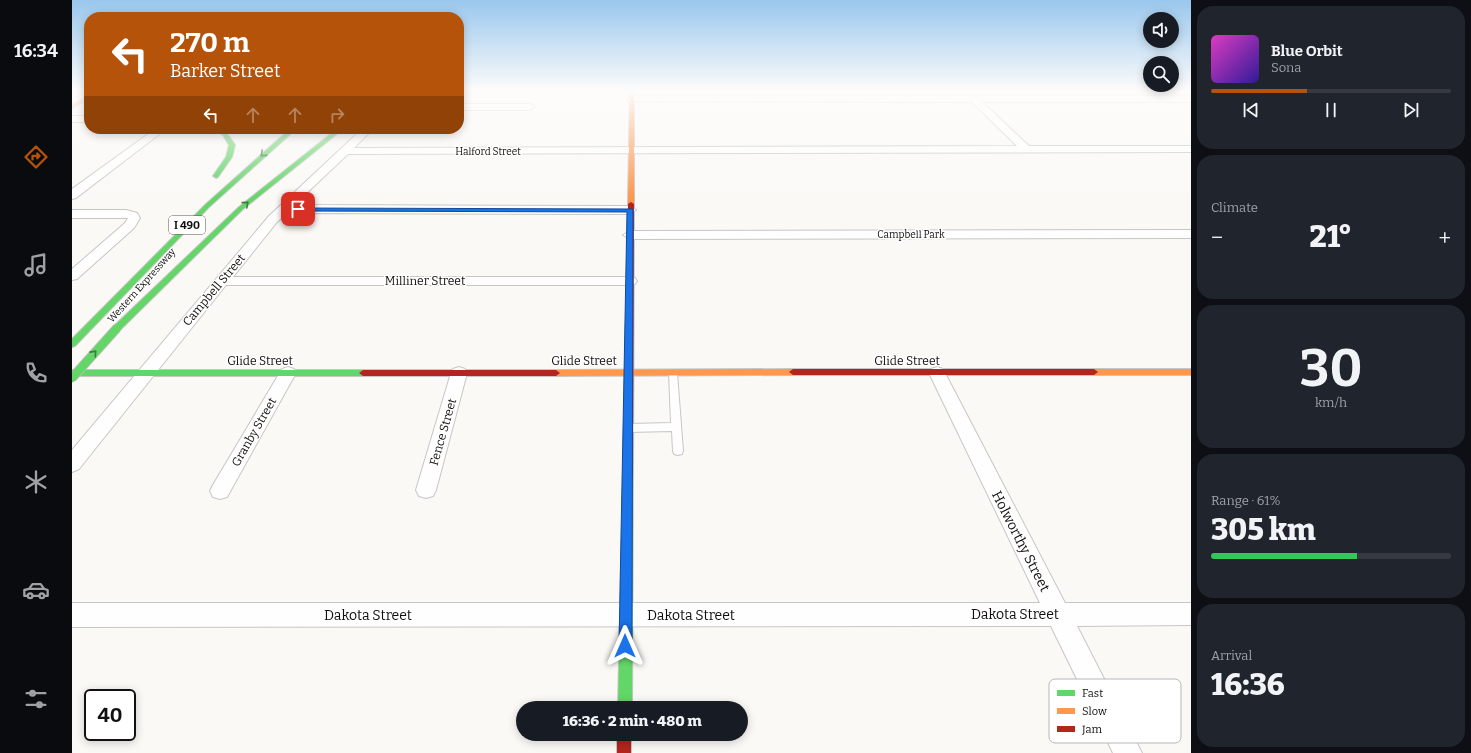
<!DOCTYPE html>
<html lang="en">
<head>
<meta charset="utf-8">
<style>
	:root { --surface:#171b24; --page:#20242c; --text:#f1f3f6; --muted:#9ea1a6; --line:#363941; --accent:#b45309 }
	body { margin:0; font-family:Bitter,serif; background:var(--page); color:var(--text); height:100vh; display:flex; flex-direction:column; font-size:15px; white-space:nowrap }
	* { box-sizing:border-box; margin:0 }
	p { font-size:13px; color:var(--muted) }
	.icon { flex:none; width:22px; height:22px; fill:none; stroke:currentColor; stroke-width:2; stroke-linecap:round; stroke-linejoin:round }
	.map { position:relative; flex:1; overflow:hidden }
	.panel { display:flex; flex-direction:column; gap:6px; padding:6px; background:#0d0f14; width:280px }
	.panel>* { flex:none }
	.hud { position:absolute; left:12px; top:12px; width:380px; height:122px; border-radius:16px; box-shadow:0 2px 10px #0003; background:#b45309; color:#fff; overflow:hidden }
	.controls { position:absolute; left:1071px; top:12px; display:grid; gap:8px }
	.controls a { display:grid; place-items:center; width:36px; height:36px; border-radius:50%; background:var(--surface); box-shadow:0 2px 10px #0003; font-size:20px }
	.speed { position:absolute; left:12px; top:689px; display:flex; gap:8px; font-size:20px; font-weight:700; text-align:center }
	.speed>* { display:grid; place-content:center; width:52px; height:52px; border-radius:50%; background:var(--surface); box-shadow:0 2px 10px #0003; line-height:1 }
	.speed .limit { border:2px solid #111; border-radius:6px; background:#fff; color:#111 }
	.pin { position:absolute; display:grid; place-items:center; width:34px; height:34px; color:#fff; margin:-17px; border-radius:8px; box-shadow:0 2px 6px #0006 }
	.me { position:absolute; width:44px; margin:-22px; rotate:0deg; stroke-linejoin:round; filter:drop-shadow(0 0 3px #0008) }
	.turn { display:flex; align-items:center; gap:14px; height:84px; padding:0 20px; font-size:18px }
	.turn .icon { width:52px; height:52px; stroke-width:2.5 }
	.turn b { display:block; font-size:28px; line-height:34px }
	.lanes { display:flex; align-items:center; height:38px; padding:0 20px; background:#0003; justify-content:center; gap:20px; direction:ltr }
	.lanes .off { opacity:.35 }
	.big { font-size:30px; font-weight:800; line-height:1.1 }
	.panel .tile { flex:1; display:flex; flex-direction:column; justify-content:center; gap:6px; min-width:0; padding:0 14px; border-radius:16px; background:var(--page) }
	.panel .dial { align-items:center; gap:0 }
	.dial b { font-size:52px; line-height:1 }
	.song { display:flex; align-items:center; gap:12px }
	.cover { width:48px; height:48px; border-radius:6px; background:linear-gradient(135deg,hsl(310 70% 55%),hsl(250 70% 35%)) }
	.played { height:4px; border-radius:2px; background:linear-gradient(90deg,var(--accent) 40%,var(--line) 40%) }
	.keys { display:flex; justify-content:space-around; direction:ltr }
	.heat { display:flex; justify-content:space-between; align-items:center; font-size:22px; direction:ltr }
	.charge { height:6px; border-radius:3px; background:linear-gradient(90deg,#34c759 61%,var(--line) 0) }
	.trip { position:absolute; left:444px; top:701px; width:232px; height:40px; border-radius:20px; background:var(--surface); box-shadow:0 2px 10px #0003; font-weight:800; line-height:40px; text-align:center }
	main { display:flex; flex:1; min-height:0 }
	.dock { display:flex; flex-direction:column; width:72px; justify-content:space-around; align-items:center; background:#090b0e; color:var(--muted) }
	.dock .icon { width:28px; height:28px }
	.dock .current { color:var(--accent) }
	.dock b { font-size:18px; color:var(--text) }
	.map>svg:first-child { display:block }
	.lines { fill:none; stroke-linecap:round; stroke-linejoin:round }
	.lane-casing { stroke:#c7c6c4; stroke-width:2 }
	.street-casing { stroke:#c7c6c4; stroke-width:2 }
	.fast-casing { stroke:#c7c6c4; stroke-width:2 }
	.slow-casing { stroke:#c7c6c4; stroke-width:2 }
	.jam-casing { stroke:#c7c6c4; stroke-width:2 }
	.lane { fill:#fefefe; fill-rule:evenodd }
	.street { fill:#fefefe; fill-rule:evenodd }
	.fast { fill:#63d668; fill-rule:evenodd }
	.slow { fill:#ff974d; fill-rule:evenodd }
	.jam { fill:#b3261e; fill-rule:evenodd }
	.fast-bridge-casing { stroke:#c3bbb8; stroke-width:10; stroke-linecap:butt }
	.fast-bridge { stroke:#63d668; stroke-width:8 }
	.oneway { stroke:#3e7c40 }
	.route { fill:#1a73e8; stroke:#114b97 }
	.labels { text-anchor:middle; stroke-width:3; stroke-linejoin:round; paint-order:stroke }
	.far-street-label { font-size:10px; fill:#110f0e; stroke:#fff }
	.shield { fill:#fff; stroke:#585756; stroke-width:1 }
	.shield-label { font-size:11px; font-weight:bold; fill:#110f0e }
	.street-label { font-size:12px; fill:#110f0e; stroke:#fff }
	.near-street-label { font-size:14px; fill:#110f0e; stroke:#fff }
	.key { fill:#fff; stroke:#b8b7b7; stroke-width:1 }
	.key-label { font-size:11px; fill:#110f0e }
</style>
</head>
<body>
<main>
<nav class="dock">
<b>16:34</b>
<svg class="icon current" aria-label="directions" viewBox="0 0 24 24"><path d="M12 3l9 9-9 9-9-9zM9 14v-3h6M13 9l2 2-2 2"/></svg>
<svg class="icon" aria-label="music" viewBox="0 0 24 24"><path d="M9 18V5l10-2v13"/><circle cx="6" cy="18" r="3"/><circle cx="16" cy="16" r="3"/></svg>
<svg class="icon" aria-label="phone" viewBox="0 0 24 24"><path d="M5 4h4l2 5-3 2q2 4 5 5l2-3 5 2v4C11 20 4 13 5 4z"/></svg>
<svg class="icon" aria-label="climate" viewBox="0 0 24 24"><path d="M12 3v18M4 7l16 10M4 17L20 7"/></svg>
<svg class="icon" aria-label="car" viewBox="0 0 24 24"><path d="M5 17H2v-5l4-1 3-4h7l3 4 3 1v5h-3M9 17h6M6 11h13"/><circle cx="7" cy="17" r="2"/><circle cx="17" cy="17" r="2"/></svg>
<svg class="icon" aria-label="filters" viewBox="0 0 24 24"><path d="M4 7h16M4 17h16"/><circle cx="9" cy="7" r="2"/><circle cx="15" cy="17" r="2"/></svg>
</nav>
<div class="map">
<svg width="1119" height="753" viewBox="0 0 1119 753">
	<rect width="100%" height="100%" fill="#fbf9f6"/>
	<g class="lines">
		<defs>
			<path id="lane" d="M601,370L605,373L611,451L610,454L606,455L602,454L601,451L600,431L557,432L554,431L552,428L554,425L557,424L599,423L597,373Z"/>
			<path id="street" d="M560,96H1119V102H910L957,146H1119V152L276,154L222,205L558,206L564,210L558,214L215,213L205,222L161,277H558L563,278L565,281L563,284L558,285H154L7,469L0,472V450L197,216L290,129H301L282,148L945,146L900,102L557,101L555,99Z
				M387,104H458L463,107L458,110H387Z
				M0,116H17V122H0Z
				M83,129H94L4,198L0,199V189Z
				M0,210H54L65,213L68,218L62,228L5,279L0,280V269L53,223L56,218H0Z
				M1119,230V238L558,239L551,235L558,231Z
				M216,367L222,369L224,373L155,497L148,499L141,497L138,491L141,485L210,369Z
				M387,367L393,369L395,373L364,490L361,496L354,498L347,496L344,490L379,373L381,369Z
				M865,367L871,369L873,373L993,603H1119V625L1005,626L1070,753H1041L979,626L0,627V603H968L857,373L859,369Z"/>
			<path id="fast" d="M142,129C154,129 157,136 163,145L160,157L146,177L144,178L141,176L154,157L157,145L151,135Z
				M218,129H224L137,207L3,346L0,347V339L133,205Z
				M265,129H271L171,209L48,330H42L41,328L42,326L167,207Z
				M0,370H291L295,373L291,376H0Z
				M556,471L560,472L561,475L560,708H546L551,475L552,472Z"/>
			<path id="slow" d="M558,91H562V204L559,206L556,204Z
				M17,96V99L0,108V105Z
				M721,369L725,372L721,375L484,376L480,373L484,370Z
				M1022,369H1119V375H1022L1018,372Z"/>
			<path id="jam" d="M559,202L562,204L561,475L560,478L556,479L552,478L551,475L556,204Z
				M721,369H1022L1026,372L1022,375H721L717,372Z
				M291,370H484L488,373L484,376H291L287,373Z
				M545,734H559V753H545Z"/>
		</defs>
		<!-- lane casing -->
		<use href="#lane" class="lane-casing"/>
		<!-- street casing -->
		<use href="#street" class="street-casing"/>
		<!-- fast casing -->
		<use href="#fast" class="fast-casing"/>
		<!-- slow casing -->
		<use href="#slow" class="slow-casing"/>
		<!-- jam casing -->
		<use href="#jam" class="jam-casing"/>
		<!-- lane -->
		<use href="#lane" class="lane"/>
		<!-- street -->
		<use href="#street" class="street"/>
		<!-- fast -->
		<use href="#fast" class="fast"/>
		<!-- slow -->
		<use href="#slow" class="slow"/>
		<!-- jam -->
		<use href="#jam" class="jam"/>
		<defs>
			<path id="fast-bridge" d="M0,378L45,328"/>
		</defs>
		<!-- fast-bridge casing -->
		<use href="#fast-bridge" class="fast-bridge-casing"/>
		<!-- fast-bridge -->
		<use href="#fast-bridge" class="fast-bridge"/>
	</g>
	<!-- one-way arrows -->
	<defs><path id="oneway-chevron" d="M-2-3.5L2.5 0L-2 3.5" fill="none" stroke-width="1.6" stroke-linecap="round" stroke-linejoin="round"/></defs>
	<g class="oneway">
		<use href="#oneway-chevron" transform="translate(191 154) rotate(139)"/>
		<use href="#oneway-chevron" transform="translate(174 204) rotate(-41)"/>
		<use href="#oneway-chevron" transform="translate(22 353) rotate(-48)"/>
	</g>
	<!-- sky -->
	<linearGradient id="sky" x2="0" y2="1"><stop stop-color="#99c7ed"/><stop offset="0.46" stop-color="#fdfcfb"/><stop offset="1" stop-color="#fdfcfb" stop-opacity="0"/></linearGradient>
	<rect width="1119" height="197" fill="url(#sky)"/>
	<!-- route -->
	<path class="route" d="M224,208L561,209L560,646L558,650L553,652L549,650L547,646L555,212L226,211L223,209Z"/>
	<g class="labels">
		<!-- far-street labels -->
		<g class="far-street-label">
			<text x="416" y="155">Halford Street</text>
			<text x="839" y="238">Campbell Park</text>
			<text transform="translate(69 285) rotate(-48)" y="4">Western Expressway</text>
		</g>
		<!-- shield labels -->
		<rect class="shield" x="97" y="216" width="36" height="18" rx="3"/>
		<g class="shield-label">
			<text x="115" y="229">I 490</text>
		</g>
		<!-- street labels -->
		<g class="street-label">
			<text x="353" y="285">Milliner Street</text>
			<text transform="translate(142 290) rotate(-50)" y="4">Campbell Street</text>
			<text x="188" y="365">Glide Street</text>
			<text x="512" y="365">Glide Street</text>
			<text x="835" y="365">Glide Street</text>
			<text transform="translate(182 432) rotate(-60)" y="4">Granby Street</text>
			<text transform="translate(371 432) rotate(-74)" y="4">Fence Street</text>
		</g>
		<!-- near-street labels -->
		<g class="near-street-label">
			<text transform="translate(949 541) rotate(63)" y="5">Holworthy Street</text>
			<text x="943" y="619">Dakota Street</text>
			<text x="296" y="620">Dakota Street</text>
			<text x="619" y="620">Dakota Street</text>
		</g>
	</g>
	<!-- legend -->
	<rect x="977" y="679" width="132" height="64" rx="6" class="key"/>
	<rect x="985" y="690" width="18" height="6" fill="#63d668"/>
	<rect x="985" y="708" width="18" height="6" fill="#ff974d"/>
	<rect x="985" y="726" width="18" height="6" fill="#b3261e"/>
	<g class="key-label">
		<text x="1010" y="697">Fast</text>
		<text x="1010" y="715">Slow</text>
		<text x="1010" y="733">Jam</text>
	</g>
</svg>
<div class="controls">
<a><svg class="icon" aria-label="sound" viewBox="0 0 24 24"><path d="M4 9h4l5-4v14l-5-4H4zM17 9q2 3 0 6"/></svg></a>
<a><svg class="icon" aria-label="search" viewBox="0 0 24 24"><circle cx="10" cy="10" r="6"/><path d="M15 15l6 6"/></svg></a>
</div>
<div class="speed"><div class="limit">40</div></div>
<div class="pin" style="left:226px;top:209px;background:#d93025"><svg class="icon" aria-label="arrive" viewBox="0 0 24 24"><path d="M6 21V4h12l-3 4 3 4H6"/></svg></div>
<svg class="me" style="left:553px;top:646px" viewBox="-20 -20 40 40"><path d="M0-17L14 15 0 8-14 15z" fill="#1a73e8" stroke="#fff" stroke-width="4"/></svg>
<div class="trip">16:36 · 2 min · 480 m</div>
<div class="hud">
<div class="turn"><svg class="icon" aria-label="left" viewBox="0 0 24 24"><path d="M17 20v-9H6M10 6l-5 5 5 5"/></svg><div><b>270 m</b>Barker Street</div></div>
<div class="lanes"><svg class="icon" aria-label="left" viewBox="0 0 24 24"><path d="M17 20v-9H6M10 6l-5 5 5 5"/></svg><svg class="icon off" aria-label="ahead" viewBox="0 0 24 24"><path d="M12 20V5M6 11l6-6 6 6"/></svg><svg class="icon off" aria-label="ahead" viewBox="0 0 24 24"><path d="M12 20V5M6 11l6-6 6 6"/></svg><svg class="icon off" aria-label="right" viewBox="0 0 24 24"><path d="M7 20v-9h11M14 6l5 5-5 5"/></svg></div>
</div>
</div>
<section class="panel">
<div class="tile">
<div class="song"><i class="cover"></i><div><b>Blue Orbit</b><p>Sona</p></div></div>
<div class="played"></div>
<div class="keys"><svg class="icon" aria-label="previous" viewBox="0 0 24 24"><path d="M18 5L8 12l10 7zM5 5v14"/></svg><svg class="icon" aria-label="pause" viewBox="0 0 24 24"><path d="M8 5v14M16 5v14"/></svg><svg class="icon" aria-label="next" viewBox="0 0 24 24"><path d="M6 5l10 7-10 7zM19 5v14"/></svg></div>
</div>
<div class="tile"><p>Climate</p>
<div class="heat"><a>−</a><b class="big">21°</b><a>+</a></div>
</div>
<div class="tile dial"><b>30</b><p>km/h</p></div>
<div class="tile"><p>Range · 61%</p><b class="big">305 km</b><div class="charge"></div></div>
<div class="tile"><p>Arrival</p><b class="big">16:36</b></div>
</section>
</main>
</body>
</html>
